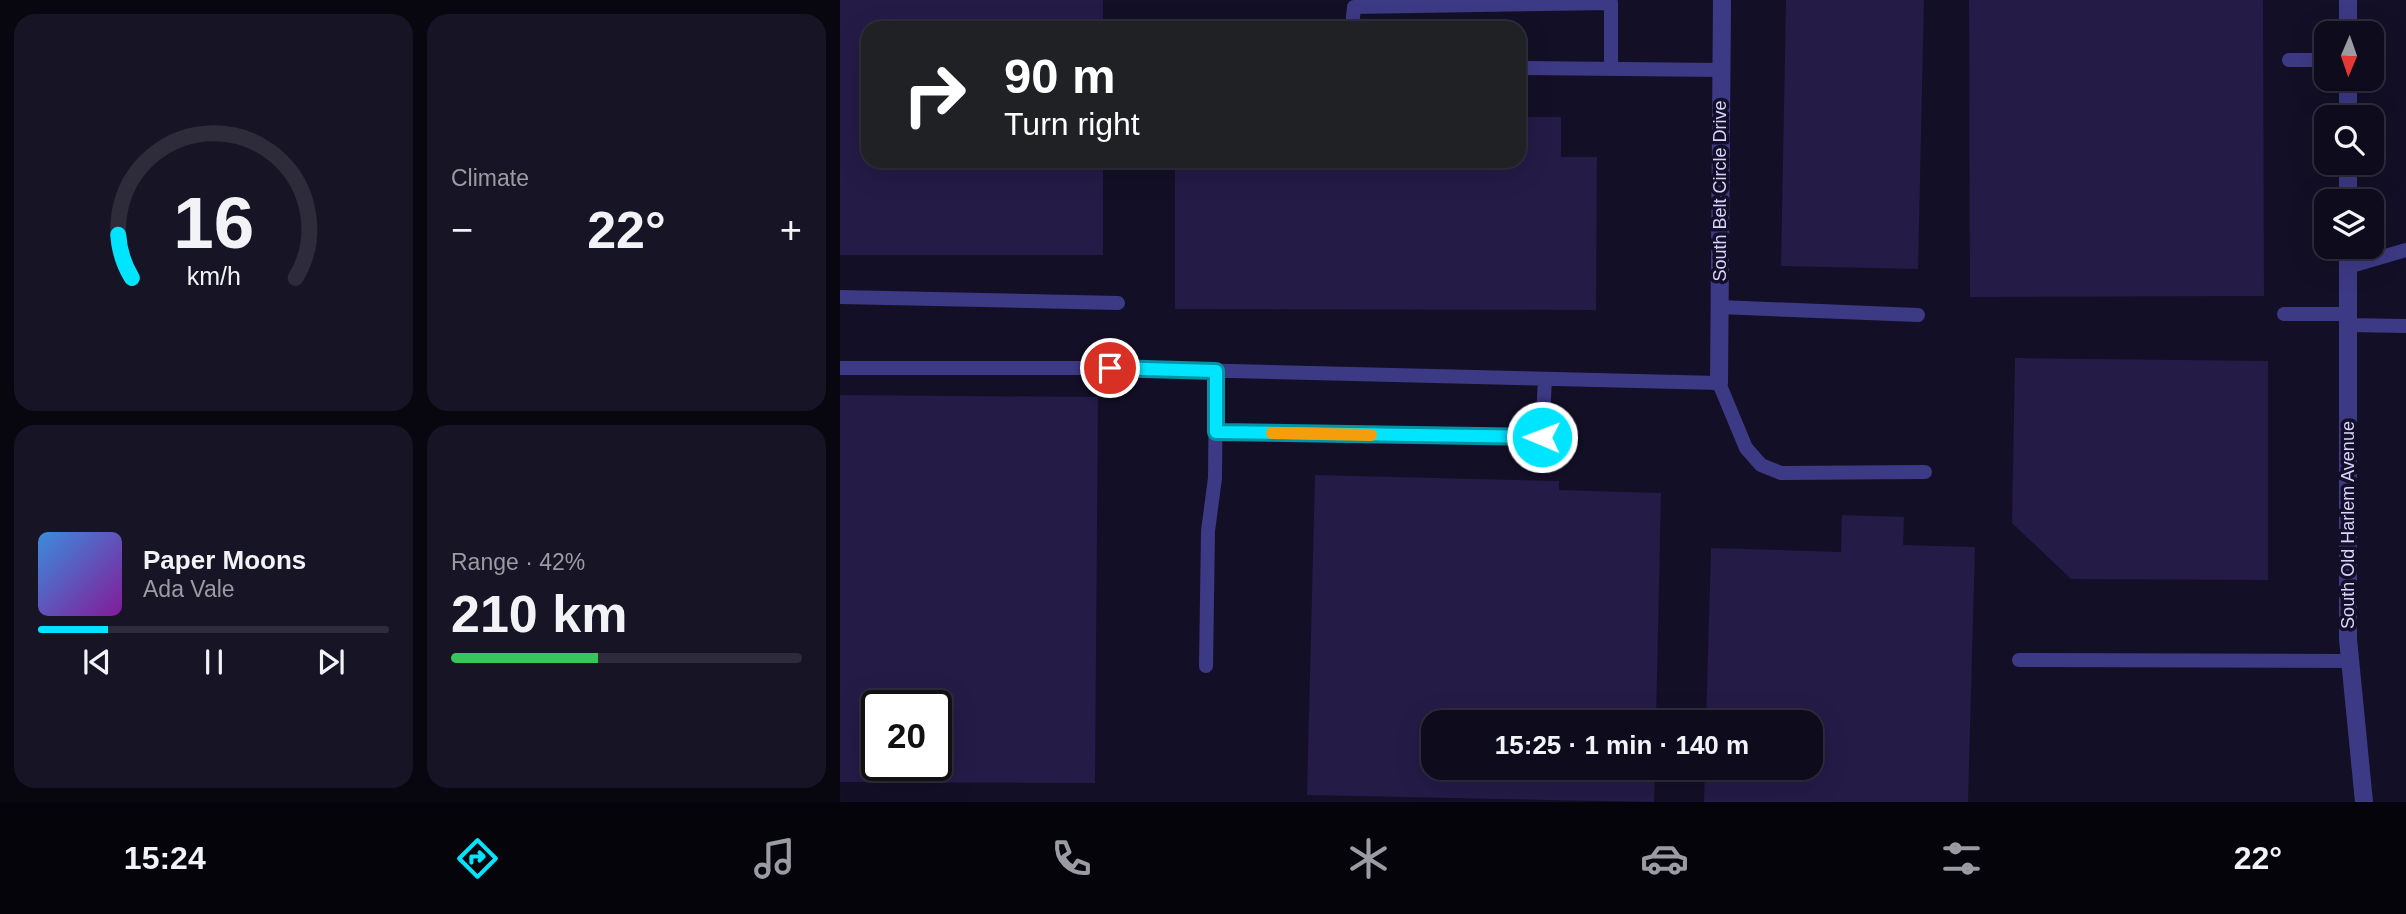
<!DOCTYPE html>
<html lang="en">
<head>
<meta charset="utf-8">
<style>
	:root { --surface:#0e0b1c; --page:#171425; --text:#f1f3f6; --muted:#9b9ba3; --line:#2e2b3b; --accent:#00e5ff }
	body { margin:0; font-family:Arial,sans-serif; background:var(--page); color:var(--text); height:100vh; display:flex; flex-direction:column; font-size:26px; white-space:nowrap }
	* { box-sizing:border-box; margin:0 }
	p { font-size:23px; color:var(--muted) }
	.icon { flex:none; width:38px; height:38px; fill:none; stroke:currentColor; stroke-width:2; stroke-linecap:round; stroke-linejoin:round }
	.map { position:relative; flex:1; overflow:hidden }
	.panel { display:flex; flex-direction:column; gap:14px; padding:14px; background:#08060f; width:840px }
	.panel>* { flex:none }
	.hud { position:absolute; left:21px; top:21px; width:665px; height:147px; border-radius:21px; box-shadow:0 7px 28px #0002,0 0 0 2px var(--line); background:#202124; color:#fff; overflow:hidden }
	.needle { width:46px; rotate:182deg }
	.fabs { position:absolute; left:1474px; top:21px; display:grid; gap:14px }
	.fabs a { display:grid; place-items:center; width:70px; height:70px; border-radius:14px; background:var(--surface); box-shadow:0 7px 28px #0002,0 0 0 2px var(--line); font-size:35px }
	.speed { position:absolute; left:21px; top:690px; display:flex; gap:14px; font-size:35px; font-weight:700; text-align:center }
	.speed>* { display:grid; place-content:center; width:91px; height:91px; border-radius:50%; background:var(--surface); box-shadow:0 7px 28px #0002,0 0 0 2px var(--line); line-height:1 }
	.speed .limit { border:4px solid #111; border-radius:10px; background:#fff; color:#111 }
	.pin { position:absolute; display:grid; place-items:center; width:60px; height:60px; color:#fff; margin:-30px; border:4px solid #fff; border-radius:50%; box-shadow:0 2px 7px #0007 }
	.me { position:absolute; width:77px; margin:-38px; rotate:271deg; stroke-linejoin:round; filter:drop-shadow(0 0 5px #0008) }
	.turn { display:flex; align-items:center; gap:24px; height:147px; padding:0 28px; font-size:32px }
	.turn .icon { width:91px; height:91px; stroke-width:2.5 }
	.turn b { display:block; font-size:49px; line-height:60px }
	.big { font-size:52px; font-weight:700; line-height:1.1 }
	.panel .tile { flex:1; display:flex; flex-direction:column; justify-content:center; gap:10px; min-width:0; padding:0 24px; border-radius:21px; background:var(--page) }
	.panel .dial { align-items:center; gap:0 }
	.dial svg { height:182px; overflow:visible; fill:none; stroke:var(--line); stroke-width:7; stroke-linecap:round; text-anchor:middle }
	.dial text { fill:var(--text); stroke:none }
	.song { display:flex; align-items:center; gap:21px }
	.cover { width:84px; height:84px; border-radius:10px; background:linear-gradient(135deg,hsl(210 70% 55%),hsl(290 70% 35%)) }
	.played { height:7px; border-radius:4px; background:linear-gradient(90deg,var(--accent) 20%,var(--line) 20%) }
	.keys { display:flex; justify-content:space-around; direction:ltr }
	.heat { display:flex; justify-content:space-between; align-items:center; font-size:38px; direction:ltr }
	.charge { height:10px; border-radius:5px; background:linear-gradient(90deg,#34c759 42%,var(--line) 0) }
	.panel .tiles { flex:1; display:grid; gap:14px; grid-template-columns:repeat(2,1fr) }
	.trip { position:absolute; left:581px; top:710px; width:402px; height:70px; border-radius:21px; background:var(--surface); box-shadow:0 7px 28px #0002,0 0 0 2px var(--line); font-weight:700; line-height:70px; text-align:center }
	.tabs { display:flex; height:112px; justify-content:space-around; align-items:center; background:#06040b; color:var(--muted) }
	.tabs .icon { width:49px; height:49px }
	.tabs .selected { color:var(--accent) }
	.tabs b { font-size:32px; color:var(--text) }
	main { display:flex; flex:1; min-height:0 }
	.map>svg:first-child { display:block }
	.building { fill:#241b47; fill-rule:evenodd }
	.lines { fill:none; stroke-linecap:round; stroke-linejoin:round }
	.lane { stroke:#3d3a85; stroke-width:14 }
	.street { stroke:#3d3a85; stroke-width:18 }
	.route-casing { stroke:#0095a6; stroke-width:18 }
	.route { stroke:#00e5ff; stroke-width:12 }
	.slow { stroke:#f59e0b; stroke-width:12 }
	.labels { text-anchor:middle; stroke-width:7; stroke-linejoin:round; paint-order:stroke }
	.street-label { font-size:18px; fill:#d9d4ff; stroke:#130f26 }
</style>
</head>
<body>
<main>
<section class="panel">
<div class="tiles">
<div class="tile dial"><svg viewBox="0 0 100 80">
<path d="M14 69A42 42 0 1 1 86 69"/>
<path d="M14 69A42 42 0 0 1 8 50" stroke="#00e5ff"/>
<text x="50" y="56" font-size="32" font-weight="700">16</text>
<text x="50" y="72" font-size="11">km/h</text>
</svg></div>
<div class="tile"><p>Climate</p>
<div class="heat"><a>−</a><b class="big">22°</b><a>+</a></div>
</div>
<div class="tile">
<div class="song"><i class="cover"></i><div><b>Paper Moons</b><p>Ada Vale</p></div></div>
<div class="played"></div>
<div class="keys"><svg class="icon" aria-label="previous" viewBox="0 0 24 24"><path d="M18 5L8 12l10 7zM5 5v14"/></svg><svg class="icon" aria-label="pause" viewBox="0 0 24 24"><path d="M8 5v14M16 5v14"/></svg><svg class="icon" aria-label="next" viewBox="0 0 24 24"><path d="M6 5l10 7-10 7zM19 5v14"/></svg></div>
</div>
<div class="tile"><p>Range · 42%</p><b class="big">210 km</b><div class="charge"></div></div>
</div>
</section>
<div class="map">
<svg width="1566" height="802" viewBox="0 0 1566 802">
	<rect width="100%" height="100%" fill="#130f26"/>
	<!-- building -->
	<path class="building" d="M0,0H263V28H28V161H263V255H0Z
		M946,0H1084L1078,269L941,266Z
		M1129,0H1423L1424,296L1130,297Z
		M679,117H721V157H757L756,310L335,309V161H679Z
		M1175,358L1428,361V580L1231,579L1172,523Z
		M0,395L258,397L255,783L0,782ZM37,705H96V765H37Z
		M475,475L719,481V490L821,493L816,723H593V768H815L814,802L467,795Z
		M1002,515L1064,517L1063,545L1135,547L1128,802H864L865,768H971V723H866L871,548L1001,552Z"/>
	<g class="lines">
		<!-- lane -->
		<path class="lane" d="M512,28L514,7L771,3V69
			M1449,60H1486
			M679,68L881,70
			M1508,267L1566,250
			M0,297L278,303
			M879,307L1078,315
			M1444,314H1508
			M1508,325L1566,326
			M0,368H270L879,383L906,448L921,465L941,473L1085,472
			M376,432L702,437L705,379
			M1179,660L1510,661
			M366,666L368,531L375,478L376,371"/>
		<!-- street -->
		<path class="street" d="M1508,0V33
			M1508,79V117
			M1508,163V201
			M1508,247V639L1524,802
			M879,383L882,0"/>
	</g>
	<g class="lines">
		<defs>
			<path id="route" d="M270,368L376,371V432L702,437"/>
		</defs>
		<!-- route casing -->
		<use href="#route" class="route-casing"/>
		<!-- route -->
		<use href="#route" class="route"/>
		<!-- slow -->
		<path class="slow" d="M432,433L531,435"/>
	</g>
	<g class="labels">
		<!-- street labels -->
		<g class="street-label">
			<text transform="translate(880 191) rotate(-90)" y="6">South Belt Circle Drive</text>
			<text transform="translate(1508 525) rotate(-90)" y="6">South Old Harlem Avenue</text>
		</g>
	</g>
</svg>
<div class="fabs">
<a><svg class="needle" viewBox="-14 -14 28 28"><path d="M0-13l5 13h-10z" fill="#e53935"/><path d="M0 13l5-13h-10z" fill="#9b9ba3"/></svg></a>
<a><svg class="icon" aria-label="search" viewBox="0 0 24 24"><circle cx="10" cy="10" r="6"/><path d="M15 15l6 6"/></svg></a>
<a><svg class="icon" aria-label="layers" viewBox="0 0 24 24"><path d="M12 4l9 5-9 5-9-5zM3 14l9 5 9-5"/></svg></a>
</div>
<div class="speed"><div class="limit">20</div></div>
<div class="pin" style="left:270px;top:368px;background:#d93025"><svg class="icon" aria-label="arrive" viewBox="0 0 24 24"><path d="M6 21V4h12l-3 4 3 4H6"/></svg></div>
<svg class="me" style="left:702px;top:437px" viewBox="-20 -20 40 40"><circle r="17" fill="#00e5ff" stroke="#fff" stroke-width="3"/><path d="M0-11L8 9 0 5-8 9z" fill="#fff"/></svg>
<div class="trip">15:25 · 1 min · 140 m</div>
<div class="hud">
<div class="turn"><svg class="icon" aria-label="right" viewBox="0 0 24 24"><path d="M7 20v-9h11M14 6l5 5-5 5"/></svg><div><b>90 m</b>Turn right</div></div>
</div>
</div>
</main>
<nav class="tabs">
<b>15:24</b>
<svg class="icon selected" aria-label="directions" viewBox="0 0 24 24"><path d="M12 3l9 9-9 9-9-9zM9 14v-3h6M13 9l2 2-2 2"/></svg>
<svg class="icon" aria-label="music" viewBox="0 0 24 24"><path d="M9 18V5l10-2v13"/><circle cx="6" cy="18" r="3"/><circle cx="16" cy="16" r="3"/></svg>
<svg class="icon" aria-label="phone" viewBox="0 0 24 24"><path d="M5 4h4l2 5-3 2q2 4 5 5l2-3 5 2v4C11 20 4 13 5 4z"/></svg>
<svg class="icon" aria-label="climate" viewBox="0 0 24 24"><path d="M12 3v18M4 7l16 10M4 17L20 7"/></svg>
<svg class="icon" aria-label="car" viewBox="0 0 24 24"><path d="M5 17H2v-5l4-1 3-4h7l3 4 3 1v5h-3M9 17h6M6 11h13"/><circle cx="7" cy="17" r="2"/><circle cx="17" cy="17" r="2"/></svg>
<svg class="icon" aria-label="filters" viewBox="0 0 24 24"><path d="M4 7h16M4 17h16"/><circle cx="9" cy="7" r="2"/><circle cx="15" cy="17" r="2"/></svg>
<b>22°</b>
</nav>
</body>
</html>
